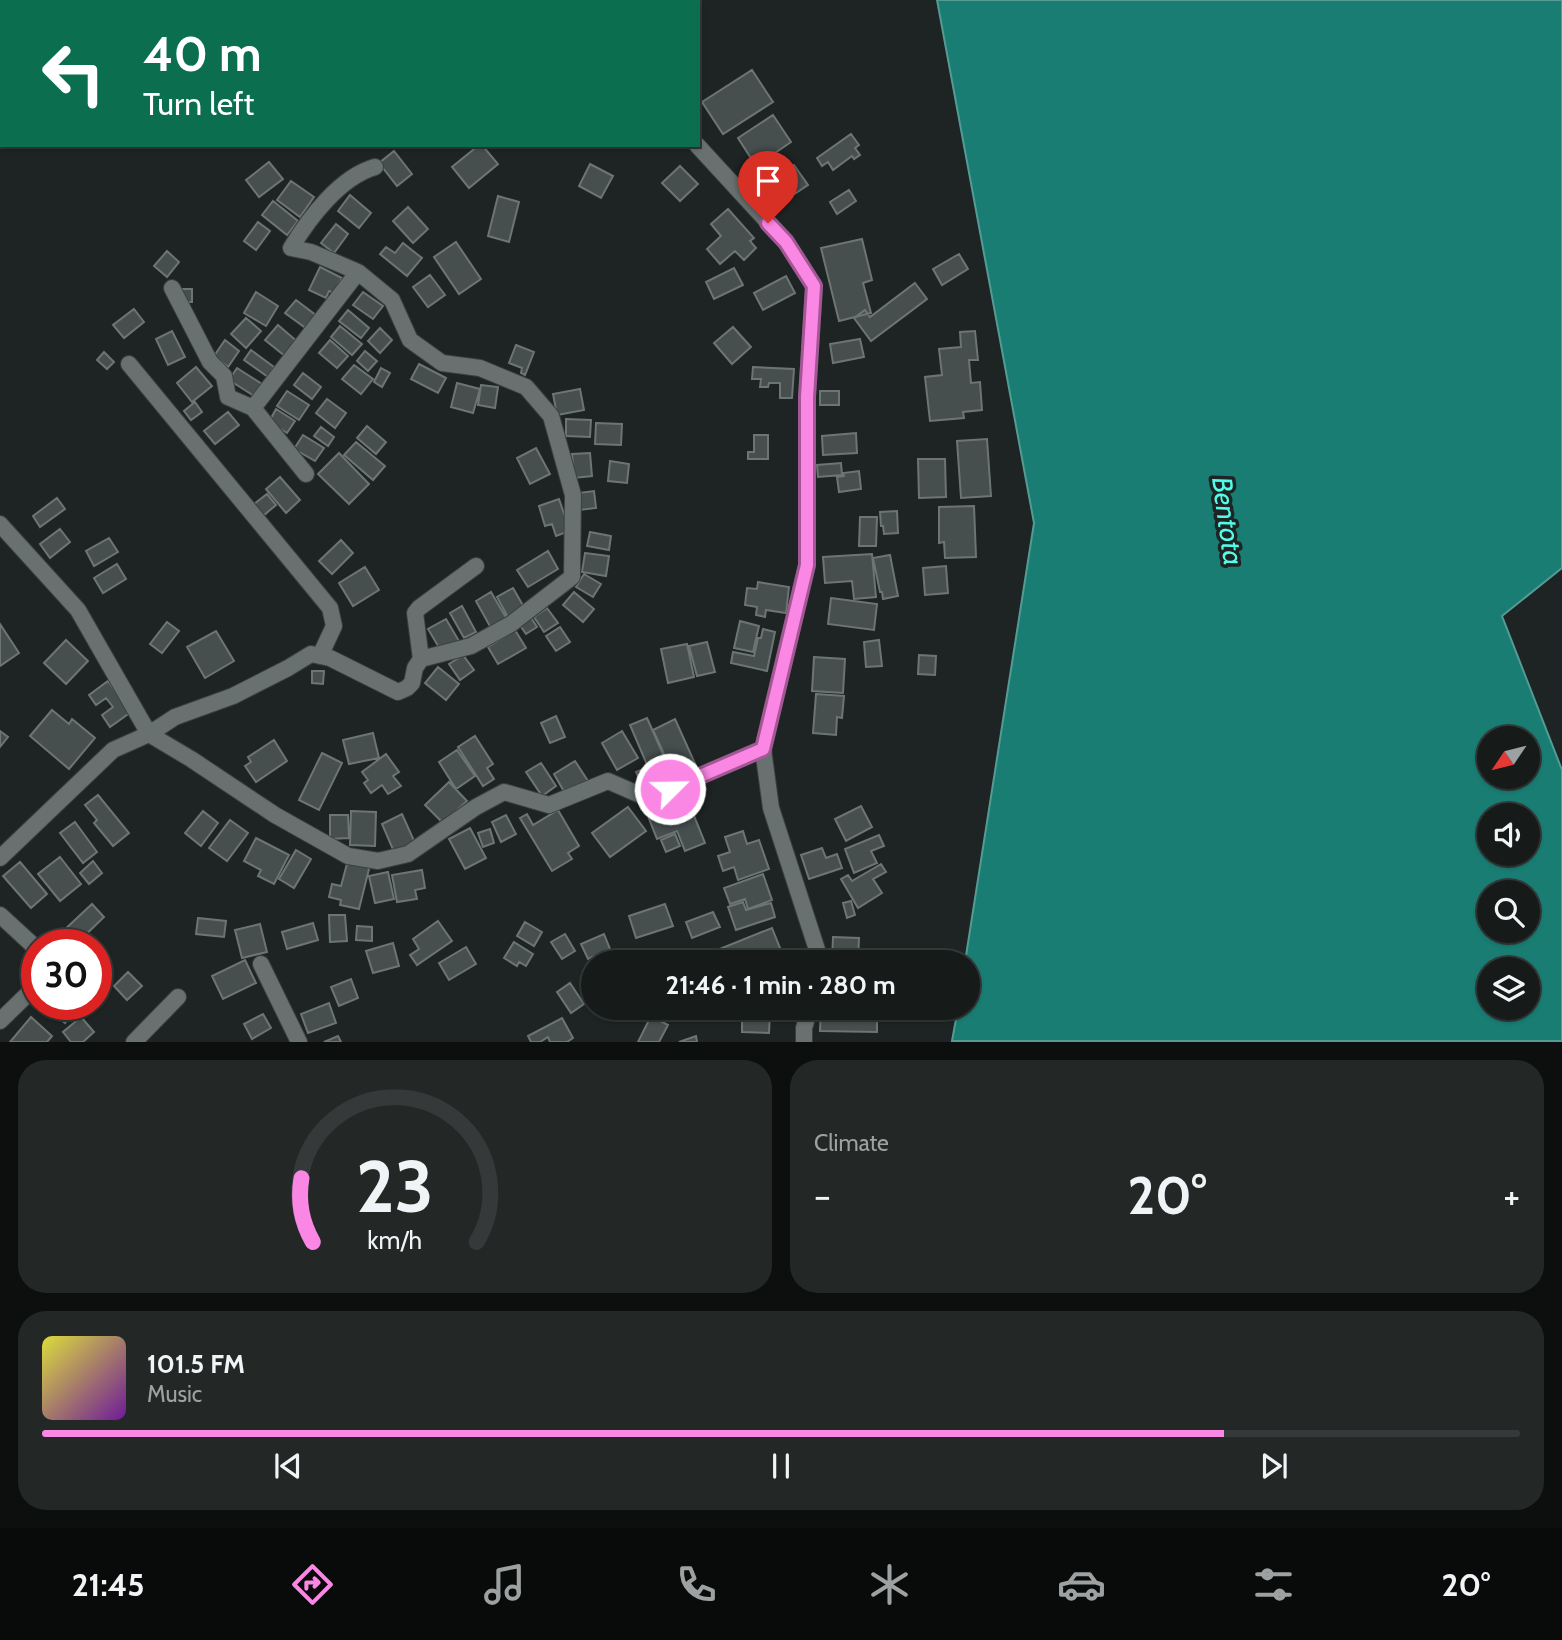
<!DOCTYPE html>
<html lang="en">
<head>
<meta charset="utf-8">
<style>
	:root { --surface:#161b1a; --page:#232827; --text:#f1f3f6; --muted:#9ea1a2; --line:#353939; --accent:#fb87e5 }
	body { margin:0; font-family:Cabin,sans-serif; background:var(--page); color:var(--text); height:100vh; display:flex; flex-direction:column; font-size:26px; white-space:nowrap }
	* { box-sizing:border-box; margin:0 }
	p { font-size:23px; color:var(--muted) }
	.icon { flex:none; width:38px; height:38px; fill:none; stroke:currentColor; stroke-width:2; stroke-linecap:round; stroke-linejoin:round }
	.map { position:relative; height:1042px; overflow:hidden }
	.sheet { display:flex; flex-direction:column; gap:18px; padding:18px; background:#0c0f0e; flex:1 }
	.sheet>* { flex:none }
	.hud { position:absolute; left:0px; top:0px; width:700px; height:147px; box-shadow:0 2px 5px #0004,0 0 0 2px var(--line); background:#0b6e4f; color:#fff; overflow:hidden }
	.needle { width:46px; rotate:235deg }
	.buttons { position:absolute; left:1477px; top:726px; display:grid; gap:14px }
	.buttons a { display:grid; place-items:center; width:63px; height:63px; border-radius:50%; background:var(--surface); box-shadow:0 2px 5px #0004,0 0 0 2px var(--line); font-size:35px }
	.speed { position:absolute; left:21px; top:929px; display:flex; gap:14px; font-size:35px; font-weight:700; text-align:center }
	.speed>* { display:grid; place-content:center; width:91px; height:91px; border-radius:50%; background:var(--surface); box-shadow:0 2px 5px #0004,0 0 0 2px var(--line); line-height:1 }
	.speed .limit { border:10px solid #d22; background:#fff; color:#111 }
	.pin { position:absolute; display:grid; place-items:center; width:60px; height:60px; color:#fff; margin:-72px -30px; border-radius:50% 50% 50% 0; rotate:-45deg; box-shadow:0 0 7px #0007 }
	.pin .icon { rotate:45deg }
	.me { position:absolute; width:77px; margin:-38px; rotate:67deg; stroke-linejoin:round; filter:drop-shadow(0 0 5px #0008) }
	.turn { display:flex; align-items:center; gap:24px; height:147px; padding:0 28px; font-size:32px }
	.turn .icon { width:91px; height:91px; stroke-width:2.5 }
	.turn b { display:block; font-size:49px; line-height:60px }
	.big { font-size:52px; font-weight:800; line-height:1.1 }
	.sheet .tile { flex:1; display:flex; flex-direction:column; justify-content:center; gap:10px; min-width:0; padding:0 24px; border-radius:28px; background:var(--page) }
	.sheet .dial { align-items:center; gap:0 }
	.dial svg { height:182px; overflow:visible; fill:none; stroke:var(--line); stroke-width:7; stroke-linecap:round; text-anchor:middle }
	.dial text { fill:var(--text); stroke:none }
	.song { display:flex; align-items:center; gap:21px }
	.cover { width:84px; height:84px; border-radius:10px; background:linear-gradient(135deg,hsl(60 70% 55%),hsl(280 70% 35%)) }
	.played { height:7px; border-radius:4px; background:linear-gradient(90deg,var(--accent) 80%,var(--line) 80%) }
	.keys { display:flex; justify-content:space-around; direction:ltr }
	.heat { display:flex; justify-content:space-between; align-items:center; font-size:38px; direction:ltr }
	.sheet .tiles { flex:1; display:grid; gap:18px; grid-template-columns:1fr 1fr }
	.tile:last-child { grid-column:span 2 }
	.trip { position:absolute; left:581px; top:950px; width:399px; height:70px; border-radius:35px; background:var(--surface); box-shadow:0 2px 5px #0004,0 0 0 2px var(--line); font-weight:800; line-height:70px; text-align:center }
	.tab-bar { display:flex; height:112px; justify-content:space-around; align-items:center; background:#090b0a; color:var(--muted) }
	.tab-bar .icon { width:49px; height:49px }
	.tab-bar .active { color:var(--accent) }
	.tab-bar b { font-size:32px; color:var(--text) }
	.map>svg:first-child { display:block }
	.water { fill:#197d73; stroke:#549b94; stroke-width:2; fill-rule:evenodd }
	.building { fill:#464f4e; stroke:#6c7574; stroke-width:2 }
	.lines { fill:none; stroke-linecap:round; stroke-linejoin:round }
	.street-casing { stroke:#3a403f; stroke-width:18 }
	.street { stroke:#68716f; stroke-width:16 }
	.route-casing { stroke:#a35895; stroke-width:18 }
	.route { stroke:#fb87e5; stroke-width:12 }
	.labels { text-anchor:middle; stroke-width:7; stroke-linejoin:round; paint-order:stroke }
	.water-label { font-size:28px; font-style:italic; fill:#52fce9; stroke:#1d2423 }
</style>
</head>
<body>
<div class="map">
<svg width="1562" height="1042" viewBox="0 0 1562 1042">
	<rect width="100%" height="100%" fill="#1d2423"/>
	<!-- water -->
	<path class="water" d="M937,0H1562V568L1502,616L1562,770V1041H952L958,1008H968V962H965L1034,523ZM1489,738H1528V777H1489ZM1489,816H1528V854H1489ZM1489,892H1528V931H1489ZM1489,970H1528V1008H1489Z"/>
	<!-- building -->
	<path class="building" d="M485,0H517V1L482,2Z
		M752,70L773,102L723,134L702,102Z
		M773,115L791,142L756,166L738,138Z
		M851,134L859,145L855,148L860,155L854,159L852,156L833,170L828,162L822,166L817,158Z
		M479,145H482L498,164L469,188L452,167Z
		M394,151L412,174L397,186L379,163Z
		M269,162L283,179L259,197L246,180Z
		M590,164L613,176L601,198L579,186Z
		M794,165L808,185L778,205L764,185Z
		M680,166L698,184L680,201L662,183Z
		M291,181L314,197L300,217L277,200Z
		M849,190L856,201L837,214L830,202Z
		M350,195L371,213L359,228L338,211Z
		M498,196L519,202L509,242L488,236Z
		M273,201L298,221L287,235L262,215Z
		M408,207L428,229L413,243L393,221Z
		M728,209L754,238L750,241L756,248L744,260L735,251L720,264L707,249L721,236L711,224Z
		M258,222L270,231L256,250L244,241Z
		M336,224L348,234L334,253L321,243Z
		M862,239L872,280L863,283L871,313L839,321L821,248Z
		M456,242L481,279L459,294L434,257Z
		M403,243L422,258L407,276L380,254L386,247L395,253Z
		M167,251L179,262L167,277L154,266Z
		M959,254L968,269L942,285L933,269Z
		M320,267L342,278L334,293L329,291L326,298L309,290Z
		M734,268L743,285L714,299L706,282Z
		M430,275L445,295L428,307L413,287Z
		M786,276L795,293L763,310L754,293Z
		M915,283L927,299L871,341L854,318L865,310L870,317Z
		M181,289H192V302H182Z
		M256,292L278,306L266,326L244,313Z
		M363,292L383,306L373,319L353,305Z
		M296,300L317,316L307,329L285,313Z
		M134,309L144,322L124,338L113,325Z
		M348,310L369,328L361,338L339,321Z
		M246,318L261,331L246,348L231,334Z
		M278,325L299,343L286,357L265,340Z
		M340,326L362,344L352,355L331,337Z
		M733,327L751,347L732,364L714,343Z
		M380,328L392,340L380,353L368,341Z
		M172,331L185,357L168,365L156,339Z
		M975,331L978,360H969L971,383L980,382L982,410L963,412L964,418L930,421L925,377L942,375L939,349L961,347L960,332Z
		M860,339L864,357L833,363L830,344Z
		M225,340L239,351L228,367L214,356Z
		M330,340L348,356L337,368L319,353Z
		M516,345L534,352L525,375L521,373L522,368L509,363Z
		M251,350L274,367L268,377L244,360Z
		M365,351L377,361L368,371L357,361Z
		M104,352L114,362L107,369L97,360Z
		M419,364L446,378L438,393L411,379Z
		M354,365L373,379L361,394L342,379Z
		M196,367L212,386L192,402L177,383Z
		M753,367L794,369L792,398H780V383H769L768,387H760L761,379H752Z
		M237,368L262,384L254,396L229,380Z
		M381,368L390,373L382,387L374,382Z
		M303,373L321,387L312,399L294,385Z
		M457,383L480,389L473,413L451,407Z
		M481,385L498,387L495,408L478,405Z
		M580,389L584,410L557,415L553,394Z
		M287,391L309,405L299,420L277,406Z
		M820,391H839V405H820Z
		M327,399L346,413L335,428L316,413Z
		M195,402L202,412L191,420L184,411Z
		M276,409L295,421L287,433L269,422Z
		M228,412L239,425L215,444L204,431Z
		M566,419L591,420L590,437L566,436Z
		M596,423L622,424L621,445L595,444Z
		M367,426L386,442L376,454L357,438Z
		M321,427L334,437L328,446L314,436Z
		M856,433L857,453L823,455L822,436Z
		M303,435L324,448L315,461L294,449Z
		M754,435H768V459H748V452H754Z
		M987,439L991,496L961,498L957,441Z
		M356,442L385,466L373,480L344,455Z
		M536,448L550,474L530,484L517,458Z
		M339,453L369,484L349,504L318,474Z
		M590,453L592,476L574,478L572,454Z
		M918,459H945L946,497L919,498Z
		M610,461L629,464L627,483L608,481Z
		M841,463L842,475L818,477L817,465Z
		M859,471L861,489L839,492L837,477L844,476L843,473Z
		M280,477L300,500L286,513L266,489Z
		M594,491L596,508L580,510L578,493Z
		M267,494L276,505L263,516L254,504Z
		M57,498L65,509L40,527L33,516Z
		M559,499L570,531L556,536L552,524L545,526L539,506Z
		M974,506L976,557L945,558L944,542L939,543V507Z
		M897,511L898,533L884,534L883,526H881L880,512Z
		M860,517H877L876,546H859Z
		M60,529L70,542L50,558L40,544Z
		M590,532L611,536L609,550L587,546Z
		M109,538L118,552L94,566L86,551Z
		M341,540L353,553L332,574L319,561Z
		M548,551L558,569L528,587L517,570Z
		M585,553L609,556L606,576L582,572Z
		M872,554L876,597L854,599L852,581L825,583L823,557Z
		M890,555L898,596L883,599L882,592H880L873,558Z
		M117,564L126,579L103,593L94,578Z
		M946,566L948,593L925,595L923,568Z
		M365,567L379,590L353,606L339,583Z
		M584,574L601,584L593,597L576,587Z
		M758,582L789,587L786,613L766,610L765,617L756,615L757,607L745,605L747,588L757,589Z
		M513,588L525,609L509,619L497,597Z
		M491,592L508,621L492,630L476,601Z
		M574,592L594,609L583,622L563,605Z
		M831,598L877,604L874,630L828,624Z
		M462,606L476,632L464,638L450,613Z
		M547,608L558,623L544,632L534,617Z
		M530,616L537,627L526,634L519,624Z
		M446,619L459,641L441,651L428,629Z
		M740,621L759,626L753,652L734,648Z
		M167,622L179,631L162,653L150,644Z
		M0,624L19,653L0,666Z
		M560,627L570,642L556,651L546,636Z
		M763,629L775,632L767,671L731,663L733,652L754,656L758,638H761Z
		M515,630L526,648L498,664L488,647Z
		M216,631L234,661L205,678L187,647Z
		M66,640L88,661L66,684L44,663Z
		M879,640L882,666L866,667L864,642Z
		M707,642L715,672L697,676L689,646Z
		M687,644L694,677L668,683L661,649Z
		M463,655L474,670L460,680L449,664Z
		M919,655L936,656L935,675L918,674Z
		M814,657L845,659L843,693L812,691Z
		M438,667L459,684L446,700L425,683Z
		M312,671H324L323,684L312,683Z
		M108,681L131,712L110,727L102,715L113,707L106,698L96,705L89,695Z
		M816,694L844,696L842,718L837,717L836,735L813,733Z
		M52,710L69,724L72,719L95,738L69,769L30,736Z
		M556,716L565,737L550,743L541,723Z
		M647,718L674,779L645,792L636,772L648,767L630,725Z
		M675,719L697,768L675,778L653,730Z
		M0,731L8,737L0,747Z
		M622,731L638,758L617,770L602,743Z
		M373,733L379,758L349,764L343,740Z
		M475,736L493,764L487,768L494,779L483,786L458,747Z
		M274,740L287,761L256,782L245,766L251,762L248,757Z
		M457,750L475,776L456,789L439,762Z
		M322,753L342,763L319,810L299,800Z
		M386,754L399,772L393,776L401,786L388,794L382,785L371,793L364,783L368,780L362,772Z
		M575,761L588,781L566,795L554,774Z
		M541,763L556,786L542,796L526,772Z
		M449,782L467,801L443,823L425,805Z
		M684,791L705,843L685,851L677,831L657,839L644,806Z
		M98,795L129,833L113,846L94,823L97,820L85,805Z
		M861,806L872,827L846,841L835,819Z
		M628,807L646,831L610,857L592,833Z
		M558,810L579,846L568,853L572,859L552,871L520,818L527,814L533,825Z
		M203,811L218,823L201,846L185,833Z
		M351,811L376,812L375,846L350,845Z
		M402,814L415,843L394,852L382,824Z
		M330,815H348L349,838L330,839Z
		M506,815L516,834L501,842L492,822Z
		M230,820L248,833L227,861L209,848Z
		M75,822L97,852L83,863L60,833Z
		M470,828L486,858L465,869L449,839Z
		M490,829L494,843L483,847L478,833Z
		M743,831L747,844L759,840L769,869L738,880L734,867L723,871L718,856L730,852L725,837Z
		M675,834L680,846L666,852L661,840Z
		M879,835L884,846L871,851L877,863L854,873L845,849Z
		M256,838L289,855L274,884L258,876L261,870L244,861Z
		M822,848L826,858L837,854L842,868L809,879L801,855Z
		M296,850L311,859L294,888L279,879Z
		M60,857L81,884L60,901L38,874Z
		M348,860L370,865L359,909L340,905L341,900L329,897L332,884L341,886Z
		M93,861L102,873L89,884L80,873Z
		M20,862L47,894L31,908L3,876Z
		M881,864L886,872L873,879L882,893L858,908L841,879L848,875L852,881Z
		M422,870L425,888L415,890L417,899L397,902L392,875Z
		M388,872L394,899L375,903L369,876Z
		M763,874L772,900L748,909L745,899L730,904L724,888Z
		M851,901L855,915L847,918L843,903Z
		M743,902L746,910L771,903L775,917L736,930L728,907Z
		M92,904L104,917L75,945L62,932Z
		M665,904L673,926L636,938L629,916Z
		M713,912L720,927L692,938L686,922Z
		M329,915H345L347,941L330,942Z
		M198,918L226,921L224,937L196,934Z
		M438,921L452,941L417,965L410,955L419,949L413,939Z
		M525,922L542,932L534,946L517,936Z
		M313,923L318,940L287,949L282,932Z
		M260,924L267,952L242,958L235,930Z
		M357,926L372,927V941L356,940Z
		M772,928L782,953L756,962H721L717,950Z
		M565,934L575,951L562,959L551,942Z
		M604,934L610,949L588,959L581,944Z
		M833,937L859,938L858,961L832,960Z
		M514,942L533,954L526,966L519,962L517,966L504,958Z
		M393,943L399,966L373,973L366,951Z
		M466,947L476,964L449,980L439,963Z
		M245,960L256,983L223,999L212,976Z
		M128,972L142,986L127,1000L114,986Z
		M351,979L358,998L339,1006L331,987Z
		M570,983L584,1004L571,1013L557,992Z
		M329,1003L336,1023L308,1033L301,1014Z
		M45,1004H63L54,1015L44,1005Z
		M64,1008L72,1015L65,1023L57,1016Z
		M821,1008H864V1011L877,1012V1032L820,1031Z
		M742,1012L770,1013L769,1033L742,1032Z
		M263,1014L271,1028L252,1039L244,1024Z
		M651,1016L668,1025L659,1042H638Z
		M31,1017L52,1036L47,1042H10Z
		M81,1017L94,1032L83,1042H71L63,1032Z
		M562,1018L573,1038L567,1042H550L548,1037L540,1042H531L528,1036Z
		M338,1036L341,1042H324Z
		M696,1036L697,1042H679Z"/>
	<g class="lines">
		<defs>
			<path id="street" d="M587,0L588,2
				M697,145L786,242L814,286L807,397V565L763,749L771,808L821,962
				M358,272L311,252L291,248C309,218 340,177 375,167
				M172,288L210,362L224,376L228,397L253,408L306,474
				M129,364L330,608L334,626L320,656
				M253,408L358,272L392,300L410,340L442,363L480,368L526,387L551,416L573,495L572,577L511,624L471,646L421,659
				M0,524L78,610L149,734L175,717L233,696L288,668L311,654L330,658L398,692L407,688L412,683L415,668L421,659L415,613L419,608L476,566
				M0,858L113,750L149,734L191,759L275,815L348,856L378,861L408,854L476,807L504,792L549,805L608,781L647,798L763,749
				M0,915L37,949
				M261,964L299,1042
				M0,1021L37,985
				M134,1042L178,997
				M804,1042V1028L810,1008"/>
		</defs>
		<!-- street casing -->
		<use href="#street" class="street-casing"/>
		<!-- street -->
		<use href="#street" class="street"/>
	</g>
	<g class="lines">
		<defs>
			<path id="route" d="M670,789L763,749L807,565V397L814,286L786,242L768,223"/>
		</defs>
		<!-- route casing -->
		<use href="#route" class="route-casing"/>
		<!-- route -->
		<use href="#route" class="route"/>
	</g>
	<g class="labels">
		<!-- water labels -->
		<g class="water-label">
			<text transform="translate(1228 521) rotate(82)" y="10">Bentota</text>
		</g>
	</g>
</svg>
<div class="buttons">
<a><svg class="needle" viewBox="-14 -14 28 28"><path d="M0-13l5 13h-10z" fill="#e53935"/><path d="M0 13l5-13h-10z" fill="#9ea1a2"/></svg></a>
<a><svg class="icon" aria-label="sound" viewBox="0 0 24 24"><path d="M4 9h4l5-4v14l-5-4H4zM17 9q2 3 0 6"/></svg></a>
<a><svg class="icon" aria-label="search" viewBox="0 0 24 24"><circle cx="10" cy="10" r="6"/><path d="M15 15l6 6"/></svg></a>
<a><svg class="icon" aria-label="layers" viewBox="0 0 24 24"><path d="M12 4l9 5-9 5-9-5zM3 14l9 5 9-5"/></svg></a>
</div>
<div class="speed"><div class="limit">30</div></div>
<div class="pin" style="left:768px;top:223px;background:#d93025"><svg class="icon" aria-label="arrive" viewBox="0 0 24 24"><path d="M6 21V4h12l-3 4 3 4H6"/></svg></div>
<svg class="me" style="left:670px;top:789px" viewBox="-20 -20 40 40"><circle r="17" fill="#fb87e5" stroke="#fff" stroke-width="3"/><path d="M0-11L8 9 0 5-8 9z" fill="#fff"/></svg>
<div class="trip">21:46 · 1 min · 280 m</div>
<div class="hud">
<div class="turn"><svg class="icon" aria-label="left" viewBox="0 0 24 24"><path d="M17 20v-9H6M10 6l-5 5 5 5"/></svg><div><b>40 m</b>Turn left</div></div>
</div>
</div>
<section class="sheet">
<div class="tiles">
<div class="tile dial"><svg viewBox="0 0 100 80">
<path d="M14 69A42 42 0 1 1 86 69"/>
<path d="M14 69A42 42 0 0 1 9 41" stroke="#fb87e5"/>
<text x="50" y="56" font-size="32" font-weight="700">23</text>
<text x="50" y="72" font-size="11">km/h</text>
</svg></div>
<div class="tile"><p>Climate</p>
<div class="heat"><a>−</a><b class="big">20°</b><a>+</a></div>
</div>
<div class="tile">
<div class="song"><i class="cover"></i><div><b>101.5 FM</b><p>Music</p></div></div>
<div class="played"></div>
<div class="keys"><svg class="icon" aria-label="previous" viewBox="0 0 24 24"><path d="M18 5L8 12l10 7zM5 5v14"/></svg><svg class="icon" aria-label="pause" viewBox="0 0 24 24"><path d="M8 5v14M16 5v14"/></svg><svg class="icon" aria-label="next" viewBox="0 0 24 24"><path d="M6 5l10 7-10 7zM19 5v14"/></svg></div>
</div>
</div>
</section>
<nav class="tab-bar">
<b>21:45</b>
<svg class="icon active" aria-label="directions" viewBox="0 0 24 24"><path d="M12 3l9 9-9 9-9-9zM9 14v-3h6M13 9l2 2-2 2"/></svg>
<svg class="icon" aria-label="music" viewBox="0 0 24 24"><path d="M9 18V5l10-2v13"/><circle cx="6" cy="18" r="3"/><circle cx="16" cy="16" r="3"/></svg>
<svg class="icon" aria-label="phone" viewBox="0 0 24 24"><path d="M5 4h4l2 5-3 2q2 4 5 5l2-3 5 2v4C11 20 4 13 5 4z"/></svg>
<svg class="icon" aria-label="climate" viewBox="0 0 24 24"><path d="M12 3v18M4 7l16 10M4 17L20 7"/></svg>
<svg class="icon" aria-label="car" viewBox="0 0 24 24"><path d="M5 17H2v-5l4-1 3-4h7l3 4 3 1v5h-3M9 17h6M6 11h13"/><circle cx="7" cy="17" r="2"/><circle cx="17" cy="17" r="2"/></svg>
<svg class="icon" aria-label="filters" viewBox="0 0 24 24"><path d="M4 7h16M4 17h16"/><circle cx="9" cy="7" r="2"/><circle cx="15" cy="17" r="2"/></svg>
<b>20°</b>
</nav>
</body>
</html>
